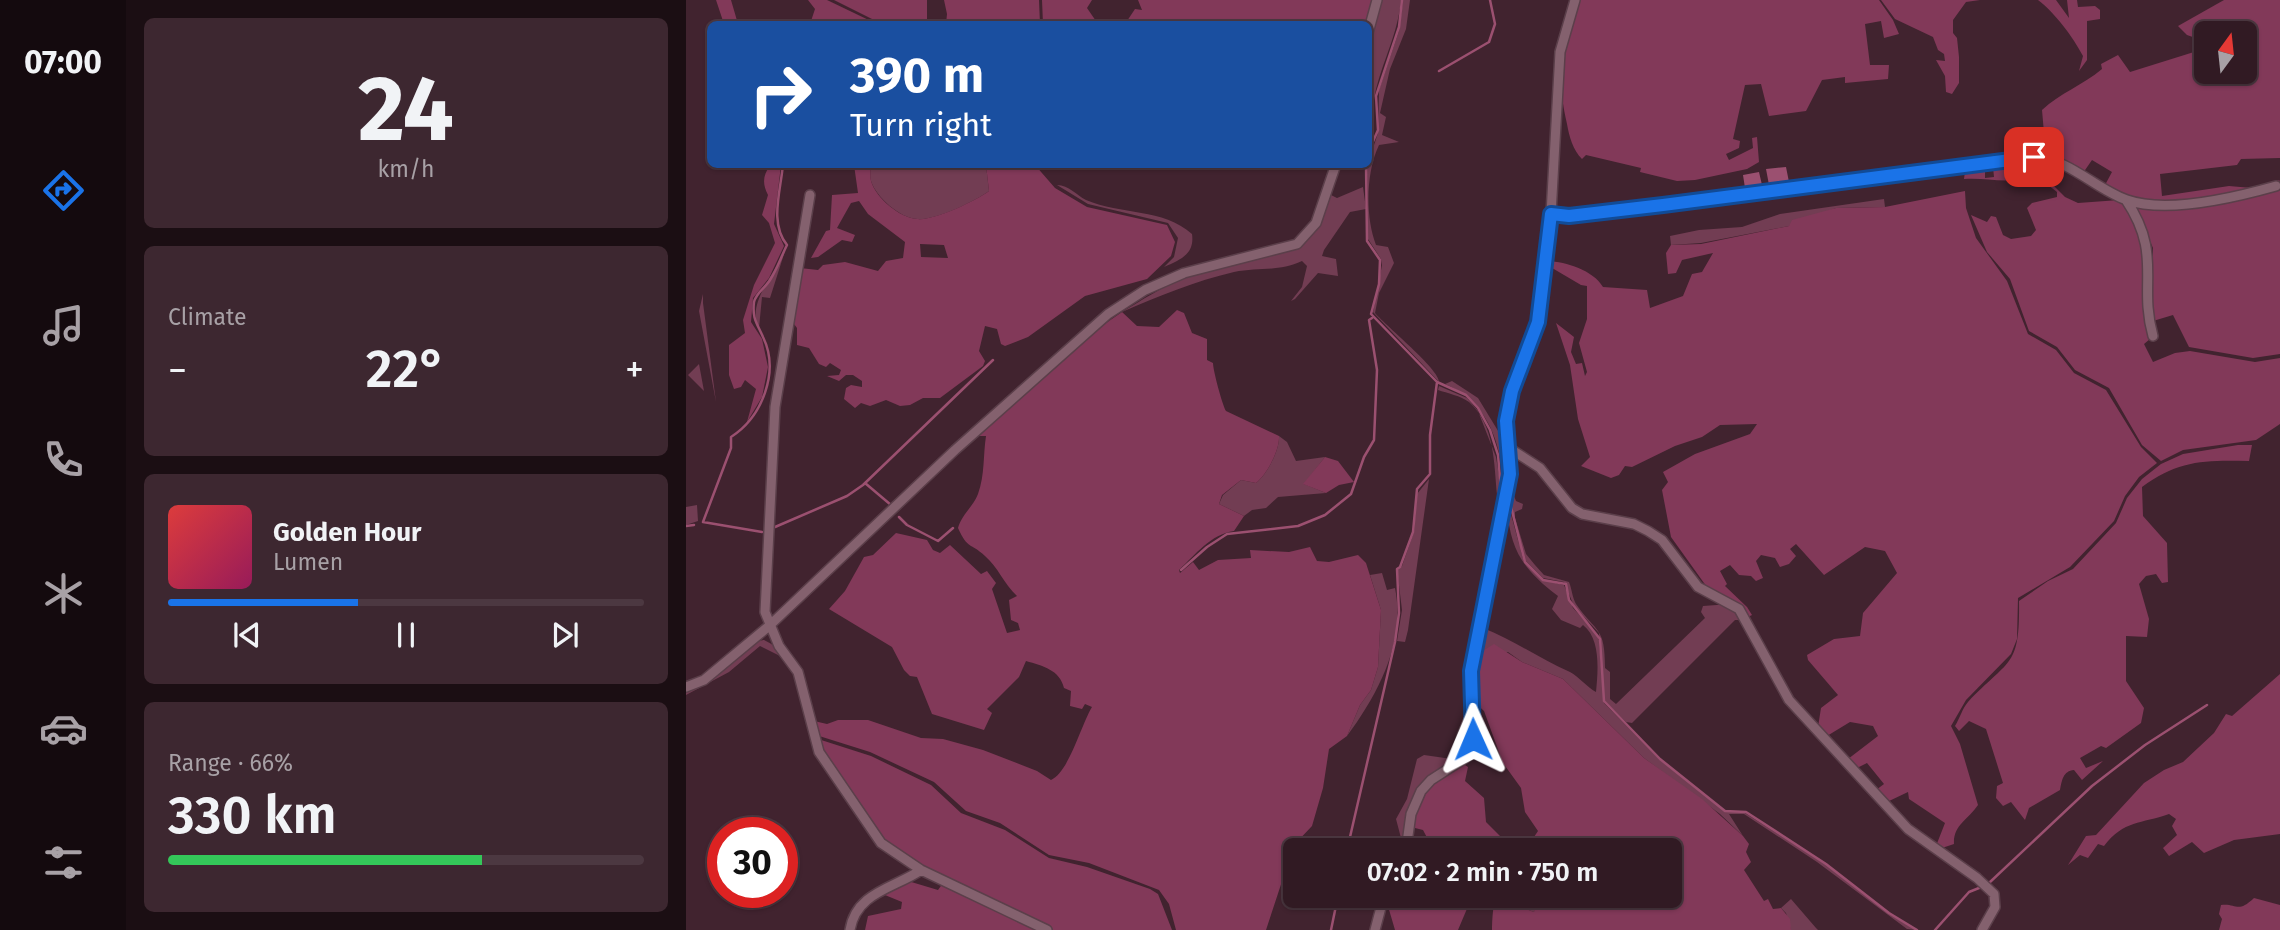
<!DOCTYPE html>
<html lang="en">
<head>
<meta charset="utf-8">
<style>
	:root { --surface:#311a23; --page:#3d2730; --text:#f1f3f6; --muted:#a8a1a6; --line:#4c3841; --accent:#1a73e8 }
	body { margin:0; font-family:"Fira Sans",sans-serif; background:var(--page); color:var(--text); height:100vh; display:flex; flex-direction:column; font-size:26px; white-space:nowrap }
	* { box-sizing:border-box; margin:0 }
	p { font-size:23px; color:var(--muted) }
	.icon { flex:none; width:38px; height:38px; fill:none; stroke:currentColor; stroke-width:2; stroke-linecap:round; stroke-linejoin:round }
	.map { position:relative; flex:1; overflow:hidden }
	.drawer { display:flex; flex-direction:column; gap:18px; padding:18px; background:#1b0e13; width:560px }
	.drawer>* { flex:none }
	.banner { position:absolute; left:21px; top:21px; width:665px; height:147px; border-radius:10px; box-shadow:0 2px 5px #0004,0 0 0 2px var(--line); background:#1a4fa0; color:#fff; overflow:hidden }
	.needle { width:46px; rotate:15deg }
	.fabs { position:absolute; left:1508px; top:21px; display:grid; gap:14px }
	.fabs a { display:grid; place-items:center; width:63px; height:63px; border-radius:10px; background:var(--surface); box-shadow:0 2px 5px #0004,0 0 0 2px var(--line); font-size:35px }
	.speed { position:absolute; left:21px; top:817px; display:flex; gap:14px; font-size:35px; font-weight:700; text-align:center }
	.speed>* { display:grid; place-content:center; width:91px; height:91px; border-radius:50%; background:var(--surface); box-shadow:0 2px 5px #0004,0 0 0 2px var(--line); line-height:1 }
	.speed .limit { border:10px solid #d22; background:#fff; color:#111 }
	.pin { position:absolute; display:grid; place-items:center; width:60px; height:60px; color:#fff; margin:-30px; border-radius:14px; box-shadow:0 4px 10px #0006 }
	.me { position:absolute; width:77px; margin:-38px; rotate:359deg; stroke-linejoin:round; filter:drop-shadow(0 0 5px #0008) }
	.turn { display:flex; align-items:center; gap:24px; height:147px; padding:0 28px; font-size:32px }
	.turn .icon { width:91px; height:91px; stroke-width:2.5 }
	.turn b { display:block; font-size:49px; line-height:60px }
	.big { font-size:52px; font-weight:600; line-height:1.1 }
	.drawer .card { flex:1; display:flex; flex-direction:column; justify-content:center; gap:10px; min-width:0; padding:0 24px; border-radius:10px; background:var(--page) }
	.drawer .dial { align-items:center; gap:0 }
	.dial b { font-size:91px; line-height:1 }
	.song { display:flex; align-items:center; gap:21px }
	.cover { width:84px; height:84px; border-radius:10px; background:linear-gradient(135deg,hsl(0 70% 55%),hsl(330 70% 35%)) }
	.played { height:7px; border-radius:4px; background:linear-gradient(90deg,var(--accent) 40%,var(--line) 40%) }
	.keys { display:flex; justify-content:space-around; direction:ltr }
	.heat { display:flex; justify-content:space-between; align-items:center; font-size:38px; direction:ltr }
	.charge { height:10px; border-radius:5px; background:linear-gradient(90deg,#34c759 66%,var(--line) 0) }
	.trip { position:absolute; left:597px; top:838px; width:399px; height:70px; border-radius:10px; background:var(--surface); box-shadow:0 2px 5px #0004,0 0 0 2px var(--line); font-weight:600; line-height:70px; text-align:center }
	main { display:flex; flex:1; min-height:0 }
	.tabs { display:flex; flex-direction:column; width:126px; justify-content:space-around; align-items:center; background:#140a0e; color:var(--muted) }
	.tabs .icon { width:49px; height:49px }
	.tabs .active { color:var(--accent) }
	.tabs b { font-size:32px; color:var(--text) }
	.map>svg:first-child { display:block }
	.green { fill:#723d53 }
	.forest { fill:#823959; fill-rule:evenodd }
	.water { fill:#9b5070 }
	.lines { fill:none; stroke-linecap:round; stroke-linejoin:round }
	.stream { stroke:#9b5070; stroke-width:2.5 }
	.minor-casing { stroke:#5b3f4a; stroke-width:12 }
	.minor { stroke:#84616e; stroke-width:9 }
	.route-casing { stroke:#114b97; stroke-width:18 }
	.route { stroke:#1a73e8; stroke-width:12 }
</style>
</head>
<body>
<main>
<nav class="tabs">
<b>07:00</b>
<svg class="icon active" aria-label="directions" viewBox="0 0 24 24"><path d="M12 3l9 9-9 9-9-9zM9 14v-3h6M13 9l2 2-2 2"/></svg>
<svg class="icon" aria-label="music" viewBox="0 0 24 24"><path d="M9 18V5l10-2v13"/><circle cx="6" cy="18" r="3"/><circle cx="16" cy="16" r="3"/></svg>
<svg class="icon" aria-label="phone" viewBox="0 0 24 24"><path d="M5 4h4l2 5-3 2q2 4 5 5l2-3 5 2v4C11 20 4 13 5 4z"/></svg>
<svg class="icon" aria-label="climate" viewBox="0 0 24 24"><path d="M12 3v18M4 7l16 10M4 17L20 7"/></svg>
<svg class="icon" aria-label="car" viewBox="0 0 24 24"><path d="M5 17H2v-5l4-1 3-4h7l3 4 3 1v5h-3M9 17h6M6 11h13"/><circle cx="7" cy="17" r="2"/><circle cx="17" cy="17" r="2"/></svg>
<svg class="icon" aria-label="filters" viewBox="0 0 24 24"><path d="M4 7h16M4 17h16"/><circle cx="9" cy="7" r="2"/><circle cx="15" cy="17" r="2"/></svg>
</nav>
<section class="drawer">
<div class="card dial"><b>24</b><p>km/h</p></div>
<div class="card"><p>Climate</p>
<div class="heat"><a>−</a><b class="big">22°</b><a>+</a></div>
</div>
<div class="card">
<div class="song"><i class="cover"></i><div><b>Golden Hour</b><p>Lumen</p></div></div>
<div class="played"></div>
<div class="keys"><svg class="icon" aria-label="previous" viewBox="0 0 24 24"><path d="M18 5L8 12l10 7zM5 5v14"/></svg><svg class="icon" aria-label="pause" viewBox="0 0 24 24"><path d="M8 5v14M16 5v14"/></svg><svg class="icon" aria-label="next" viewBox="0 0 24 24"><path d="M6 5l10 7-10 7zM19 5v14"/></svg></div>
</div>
<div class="card"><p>Range · 66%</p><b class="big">330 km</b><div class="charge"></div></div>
</section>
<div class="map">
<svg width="1594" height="930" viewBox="0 0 1594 930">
	<rect width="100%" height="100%" fill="#41232f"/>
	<!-- green -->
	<path class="green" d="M693,0H715C712,34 696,62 689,94C685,115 692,126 683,147V44Z
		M717,0H724L720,29L704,69L694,113L700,117L696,135L713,142L693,145C680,172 679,216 690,245L702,247L708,263L693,293L689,313C701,327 754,370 753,382L687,312L696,265L695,259L682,239L681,166L692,133L693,90L713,31Z
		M184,165H300L303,191C289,201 249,221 231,219C214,218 190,197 185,181C184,177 185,170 184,165Z
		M371,185C383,185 390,195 400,200C435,215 477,208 506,234C509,254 494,260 478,267L488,257L492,238L482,223L402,204Z
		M677,187L680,209L664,212L638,250L636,256L650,259L652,276L632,273L609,299L605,301L616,287L621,266L616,261C593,272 572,267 548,272C509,281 473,296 436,312C456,300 476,287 498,278C557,255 622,268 645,195L651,198Z
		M1198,199L1199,207L1150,208L1103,226L1015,243L985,245L984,236L1013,230L1056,227L1094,214Z
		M99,251L84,298L76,297L73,328C60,305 88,274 99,251Z
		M17,294V303L30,402L13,311Z
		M13,364L18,391L2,375Z
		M766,381L792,398L817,439L821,462L818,490C814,480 816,468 814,457C807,423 791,398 759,384Z
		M753,386L781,398L792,411L810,457L816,493L814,500L811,495C808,464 809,425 783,402C775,396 761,393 752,390Z
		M593,436L601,442L610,461L639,457L618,484L640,493L592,497L580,508L566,510L558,516L533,504L537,495L555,480L570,483C581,474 594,450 593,436Z
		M826,452L829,456L825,488L830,501L837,504L836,509L829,512V518L840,554L849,565L858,575L883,582C886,589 886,597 890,604C911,634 919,626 919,668L924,672V699L930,704L1019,618L1015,612L1017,606L1044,604L1057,620H1049L946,723L940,722L918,700L913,633L888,606L878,582L857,578L839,560L834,548L823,494Z
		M743,479L722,630L719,642L711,641L716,610L711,569L716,566L728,532L731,494Z
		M820,496L838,562L857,580L878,585L887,608L910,633L913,640L918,703L974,760L1039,811L1059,813L1139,864L1203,914L1230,930L1221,929L1131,862L1058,814H1043L1057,836L1034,814L958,758L877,679L836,662L822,652L790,655L797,628C828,640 854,659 884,672C893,677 901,687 910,692C912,671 915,639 897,625L894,628L875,620L866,609L872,596C832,566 823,546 820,496Z
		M11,505L12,521L0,525V507Z
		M696,573L701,590L709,588C720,642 692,694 661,736L674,705L685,690L692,667L695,610L684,575Z
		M78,640C95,648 106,663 111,680L94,656L74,646L43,672L0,695V691C31,685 53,642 78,640Z
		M782,658L784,735L777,755L742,778L717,850H713L715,838L710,819L721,799L731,759L738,755L766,759L775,747Z
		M815,896H852L855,897L848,912C835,908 828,900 815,896Z
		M1105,899L1130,928L1132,930H1105L1100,913L1095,908Z"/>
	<!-- forest -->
	<path class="forest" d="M30,0H45L52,24H38Z
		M122,0H141L191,24C182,25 175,21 167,21L165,24H124L129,9Z
		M148,0H241V24H196Z
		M258,0H353L354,24H260L261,14Z
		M356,0H406L401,8L412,24H357Z
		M452,0H687L681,24H439L449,9L456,10Z
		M891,0H1193L1207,20L1213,34L1198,38L1195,21L1179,24L1184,65H1203L1202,79L1159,83V77L1136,80L1120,111L1083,116L1075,84L1059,85L1047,139L1054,141L1053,148L1040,154L1043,160L1067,148L1066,138L1071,137L1073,162L1061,169L1009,180L991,181L954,172L955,168L900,155L896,159C887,150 883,136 881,124C870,77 874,46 891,0Z
		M1195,0H1294L1280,2L1267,20V33L1271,38L1273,57V83L1266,94L1260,92L1259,76L1250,60L1259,61L1258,54L1252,50L1247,37L1209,19Z
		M1352,0H1370L1383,18L1381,0H1391L1392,7L1409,6L1414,10V19L1401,21V60L1393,71L1397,56C1387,37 1369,13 1352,0Z
		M1538,0H1594V158L1555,159L1551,165L1474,174L1476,196L1543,186L1566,188L1594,180L1590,185L1485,203L1441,199L1419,185L1426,172L1406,160L1397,173L1360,156L1356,110C1374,93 1397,85 1416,69L1415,64L1432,55L1444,72L1508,52L1518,41L1501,35L1492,26ZM1521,33H1559V72H1521Z
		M1334,163L1358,176L1379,197L1392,203L1433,200L1439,204L1456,239L1464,339L1458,344L1467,362L1489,353L1504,351L1569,362L1594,358V424L1570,440L1497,450L1475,461L1456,445L1423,388L1389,370L1371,347L1343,331L1324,279L1301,252L1285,215L1301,222L1305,216L1310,217L1317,235L1325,239L1345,236L1350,230L1341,208L1346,203L1371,197V192L1348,174C1325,186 1303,177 1278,179L1279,171L1299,169V178L1308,177L1307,167Z
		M84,165H95L88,224L98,246L83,278L67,298L65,322L76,339L82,367L76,397L61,422L70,389L59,380L55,387L48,389L43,375V345L59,333L57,320L68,285L89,243L83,223L76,215L82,195C76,183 77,176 84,165Z
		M168,165H184C185,169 184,177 185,181C190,198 214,218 231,219C248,221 289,201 303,191L300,165H349L369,188L401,207L481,225L489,242L485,256L461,279L399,296L342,337L319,346L315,344L311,329L299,326L293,351L299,361L297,366L254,398H237L224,405L214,406L200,400L184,406L175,403L169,408L158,399L160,388L165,385L176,387V381L167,375H160L153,381L141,376L153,375L155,370L144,363L140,367L133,364L123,348L111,345V328L105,320L114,268L132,270L137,265L159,262L192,271L200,261L217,258L219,242L182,214L173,201L165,203L151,228L169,235L166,242L156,240L132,257L125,258L140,231L144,230L146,195L172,193ZM234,244L258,245L262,258L235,257Z
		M1594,188V354L1567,358L1503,347L1487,315L1467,321V248L1448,204L1566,196Z
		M1279,191L1280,208L1290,238L1321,281L1342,334L1370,350L1388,373L1420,390L1455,447L1471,463L1453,477L1439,496L1428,521L1384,567L1332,598L1331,639L1325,654L1280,700L1265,726L1274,744L1292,805C1282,820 1267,825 1268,844L1253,849L1250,846L1259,823L1223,799L1222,792L1201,802L1190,790L1198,784L1181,763L1171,768L1162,759L1192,736L1187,726L1164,722L1141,736L1132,727L1135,708L1152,695L1122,660L1121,655L1148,639L1174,636L1177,613L1211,573L1199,551L1179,547L1138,575L1110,544L1104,549L1110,556L1103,564L1094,567L1089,558L1075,555L1070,561L1077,578L1070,581L1065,576L1053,575L1044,565L1034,571L1041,584L1039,586L1061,607L1066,615L1062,617L1023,590L985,537L976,490L982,482L977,472L1009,454L1064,434L1071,424L1034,425L1016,437L989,446L946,467L939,466L933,475L925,478L895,466L904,457L892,419L884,365L870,323L888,337L885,352L890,364L896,363L899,376L901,372L893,343L901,319V286L895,285L861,265L862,261C880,262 907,270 917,287L961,290L964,308L997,296L1006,274L1016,272L1027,253L996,260L990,273L982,274L980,253L985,245L1015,244L1103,226L1106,220L1150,208L1199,207Z
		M491,310L498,313L506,333L521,339V360L527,363C527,370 536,404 540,411L593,436C594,450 581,474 570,483L555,480L536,495L533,504L558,516L548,531C525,534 509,555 493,570L494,573L507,562L513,570L532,560L565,558L564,550L603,552L624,547L631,561L643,562L672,555L680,563L695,610L692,667L685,690L674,705L661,736L643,749L637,788L626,826L608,845L580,930H490L483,904L473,890L403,863L363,855L314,823L280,811L248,782L184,752L130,735L128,721L141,724L152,720H182L235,738L257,739L297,750L351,771L365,780C383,772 395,725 406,707L399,704L396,709L384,706L385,691L378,688C374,670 357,666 340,661L333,677L301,709L306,713L298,730L246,714L231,677L224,676L218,670L206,647L143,609L159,591L178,557L187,555L210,533L241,540L247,550L254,553L264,545L295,574L301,571L310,583L306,589L321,633L334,630L332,623L325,620L323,600L331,596C318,584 312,567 299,556C284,542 282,550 272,528C276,514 287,507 292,494C299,475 297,455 300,436H293L394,341L436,312L451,326L473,327Z
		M1552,445H1566L1563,461C1519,460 1492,460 1456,487L1457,516L1481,543L1482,582L1476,583L1470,574L1460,576L1453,584L1463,619L1461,637L1440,636V681L1458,708L1455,723L1420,748L1415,746L1394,758L1400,768L1417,761L1396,780L1388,770C1377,771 1376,780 1374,790L1343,808L1339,820L1325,802L1317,806L1310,798L1311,786L1317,783L1300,729L1283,721L1273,731L1269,726C1274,718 1276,709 1282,702C1324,658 1334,668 1333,601L1362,581L1387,569L1430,523L1441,498L1456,479L1475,464L1497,454Z
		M639,457L652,461L668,482L653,485L640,493L617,484Z
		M808,644L836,662L877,679L958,758L1016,799L1057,836L1063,844L1060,852L1065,862L1058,870L1078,901L1082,899L1087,909L1095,908L1104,919L1105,930H806C806,922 807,903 810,896C826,897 833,907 848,912L852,896H984V850H833L844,843L852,831L839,812L835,788L817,763L798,711L787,701L790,655Z
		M1594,674V834L1548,840L1518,853L1506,842L1483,856L1477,848L1491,835L1486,826L1490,819L1483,814C1455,824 1438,820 1418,846L1412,844L1402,858L1394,855L1382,865L1400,836L1410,835L1458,783L1478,770L1497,762L1528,733L1540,714L1546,716Z
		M132,739L185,756L245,785L275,813L319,830L363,858L401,867L464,889L472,894L486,930H365L213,854L181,824L158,780L134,751Z
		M776,763L782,767L779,781L798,798L800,822L828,850H772L753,845L751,849H747L737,830L725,827C729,795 750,779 776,763Z
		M222,881L252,890L257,883L351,930H179L182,916L215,909L216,902L194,893Z
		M699,896H772L783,904L772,930H709Z
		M1568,898L1594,905V930H1533L1536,919L1533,914L1535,905C1551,903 1551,914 1568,898Z"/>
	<!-- water -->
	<path class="water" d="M1100,167L1103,182L1083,185L1080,169Z
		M1073,172L1076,185L1059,188L1057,175Z"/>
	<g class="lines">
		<!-- stream -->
		<path class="stream" d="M251,24L253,22
			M753,71L803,42L809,24L804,0
			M682,153L692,130L690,96L713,27L716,0
			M680,164L681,241L694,260L693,284L685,314L751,382L780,395L792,408L804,430L812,455L815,489
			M179,483L205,505
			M823,499L839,562L857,580L880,584L883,600L914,639L918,701L974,759L1039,811L1060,812L1140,864L1203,913L1231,930
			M213,517L221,525L252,541L267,528
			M0,526L8,525
			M89,527L161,496L177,485L307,360
			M76,532L17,522L45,448V437C76,417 94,372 77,337C71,323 66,319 68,302C70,293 79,288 84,280C91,269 95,257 101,245C83,223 95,190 97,164
			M495,570L521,547L541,534L612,526L639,515L665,494L678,457L688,440L691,370L683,320L686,318
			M661,850L709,642L713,613L711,569L714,567L727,532L731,489L744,474V435L751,382
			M1303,883L1406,786L1459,745L1521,705
			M645,930L652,896
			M1249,930L1283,892L1298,886"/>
		<defs>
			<path id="minor" d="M682,33L691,0
				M124,195L89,407L79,612L93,646L112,672L133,752L195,843L235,870L361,930
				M1440,200C1477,255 1452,283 1467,336
				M865,214L883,216L977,205L1348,157C1384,159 1409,189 1441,200C1481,214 1551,197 1590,186
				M823,448L854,468L886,508L896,514L948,524L962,531L976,540L1012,587L1053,609L1103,700L1222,829L1291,878L1308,894L1309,907L1296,930
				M0,687L18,680L83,626L269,450L422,314L459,290L498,273L611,244L630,223L650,164
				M720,850L725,814L735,791L745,780L779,758L787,739V655L799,611L824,474L820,421L823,404L847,338L855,305L865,214L874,52L889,0
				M164,930C170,892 209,888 235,870
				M689,930L698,896"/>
		</defs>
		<!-- minor casing -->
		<use href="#minor" class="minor-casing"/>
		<!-- minor -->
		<use href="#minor" class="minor"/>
	</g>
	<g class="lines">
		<defs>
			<path id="route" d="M787,739L785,671L824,474L820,421L826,391L852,322L865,214L883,216L977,205L1348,157"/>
		</defs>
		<!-- route casing -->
		<use href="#route" class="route-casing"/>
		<!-- route -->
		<use href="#route" class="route"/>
	</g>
</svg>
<div class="fabs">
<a><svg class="needle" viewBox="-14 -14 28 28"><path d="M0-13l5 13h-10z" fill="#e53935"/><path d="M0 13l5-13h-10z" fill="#a8a1a6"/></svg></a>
</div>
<div class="speed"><div class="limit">30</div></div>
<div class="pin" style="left:1348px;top:157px;background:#d93025"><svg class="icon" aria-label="arrive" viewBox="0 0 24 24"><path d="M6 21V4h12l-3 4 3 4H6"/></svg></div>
<svg class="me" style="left:787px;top:739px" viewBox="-20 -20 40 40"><path d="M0-17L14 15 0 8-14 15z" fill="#1a73e8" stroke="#fff" stroke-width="4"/></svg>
<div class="trip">07:02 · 2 min · 750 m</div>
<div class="banner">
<div class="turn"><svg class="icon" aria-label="right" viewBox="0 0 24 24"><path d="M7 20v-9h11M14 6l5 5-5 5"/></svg><div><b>390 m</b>Turn right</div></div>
</div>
</div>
</main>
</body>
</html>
